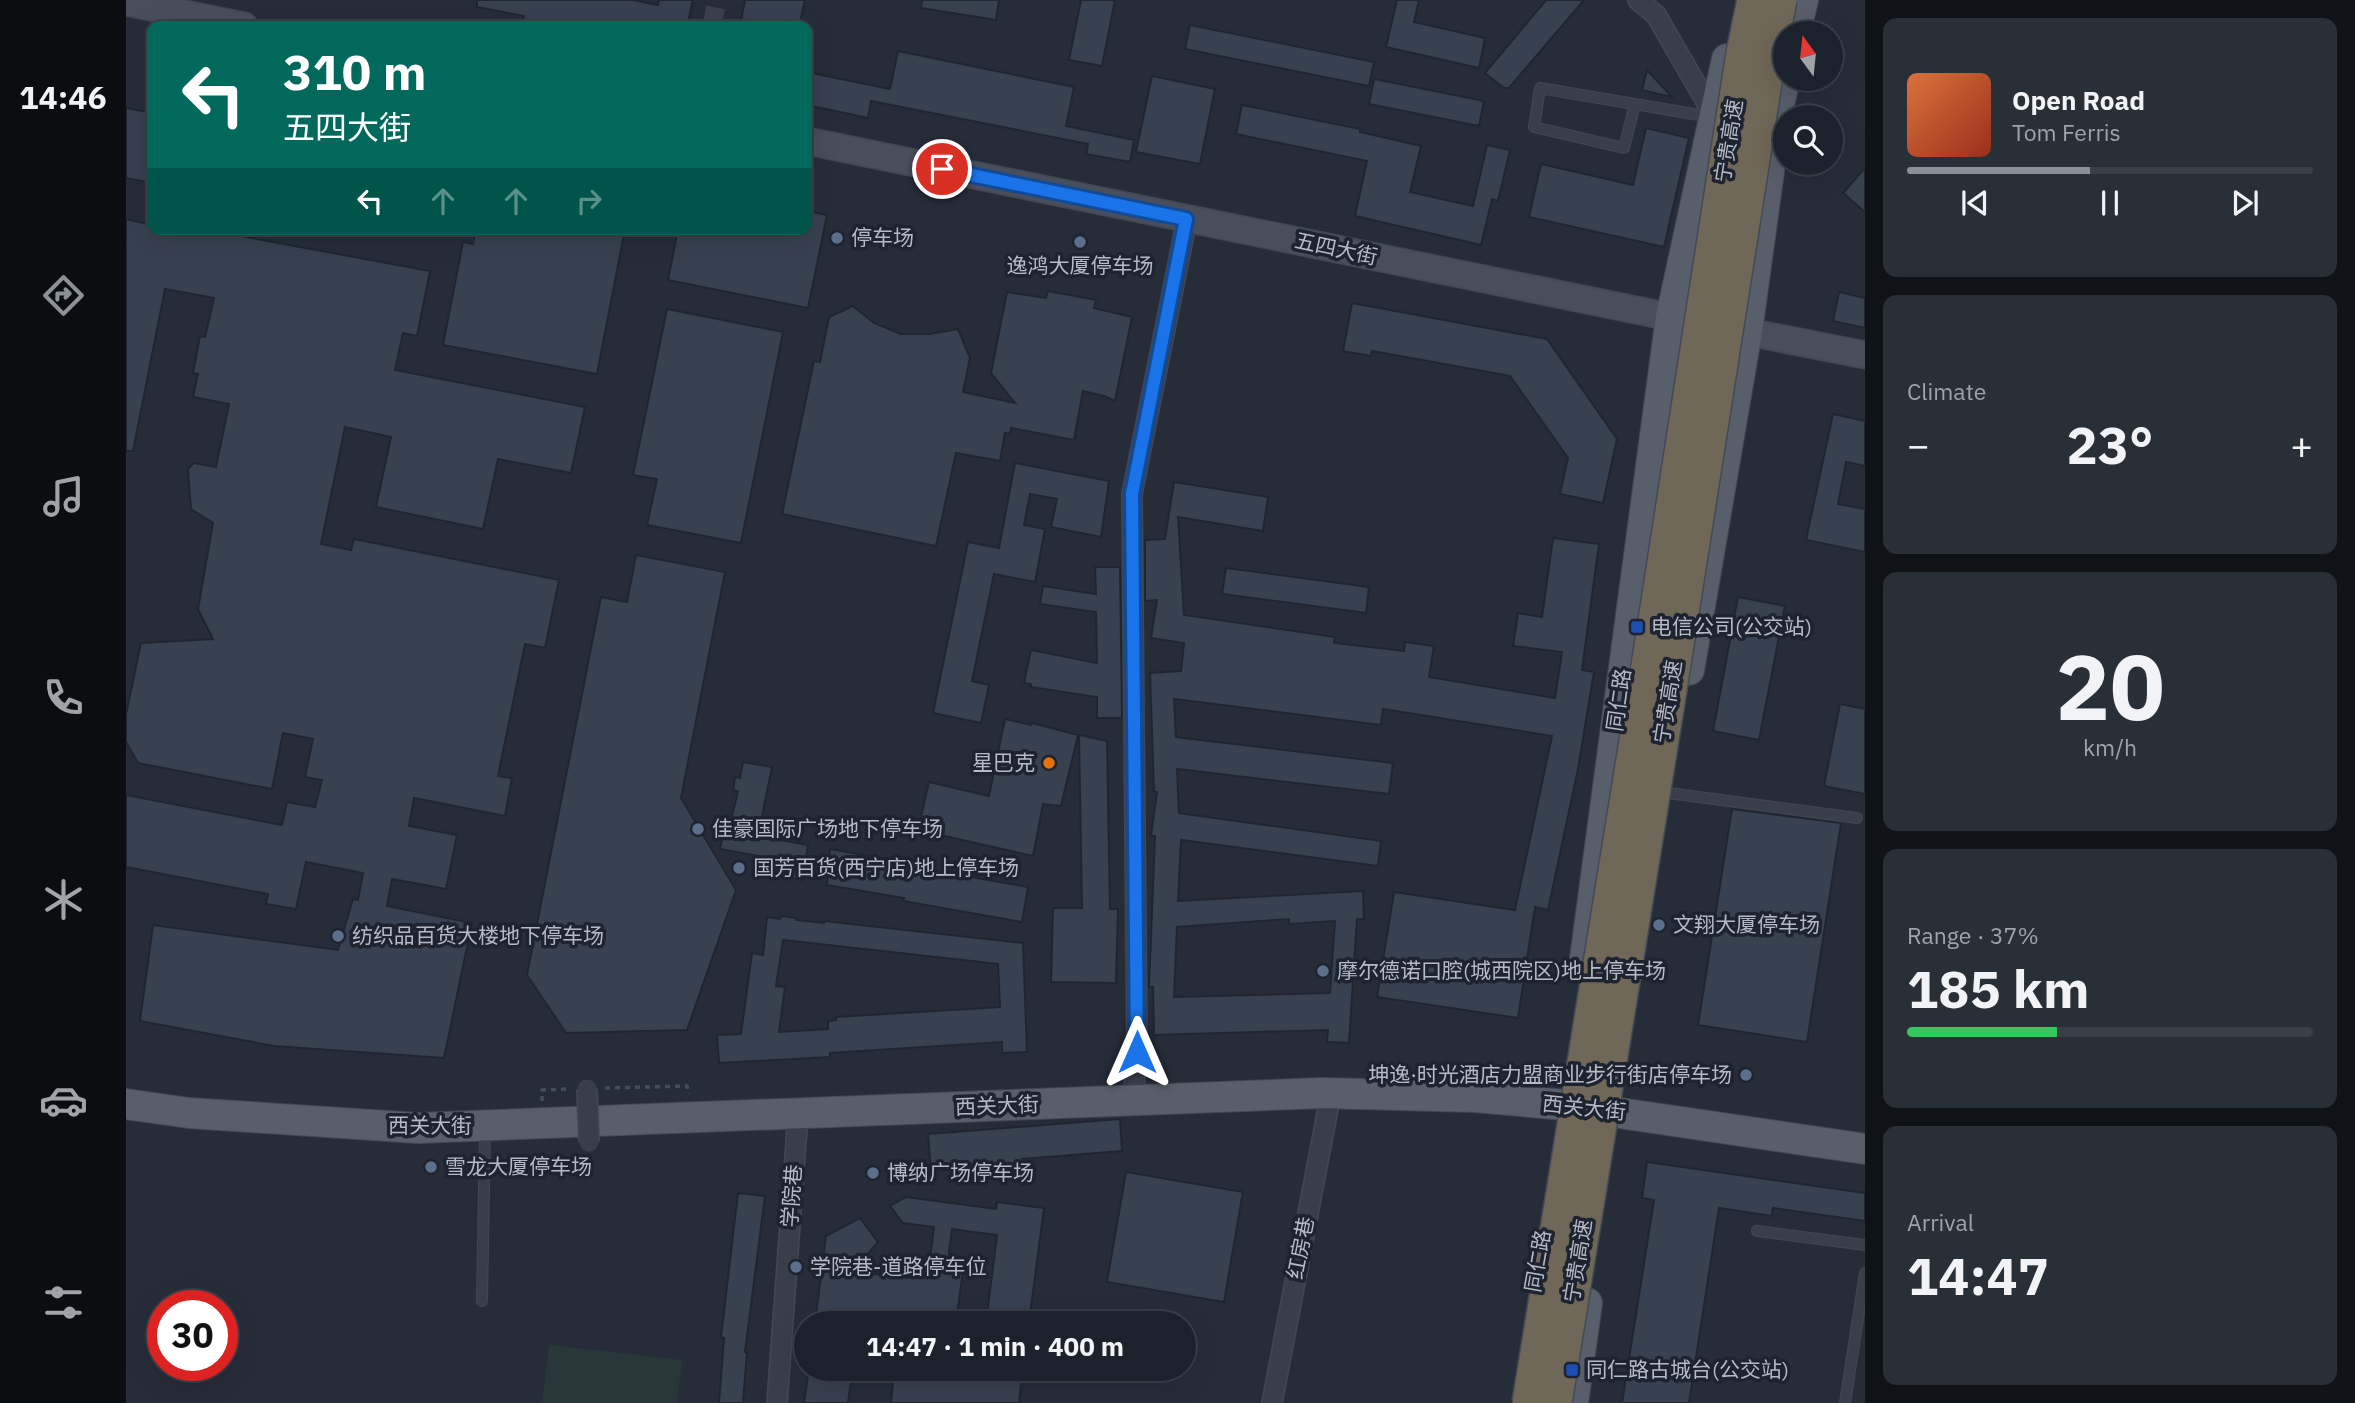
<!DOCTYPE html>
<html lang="en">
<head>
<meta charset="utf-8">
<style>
	:root { --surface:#1c222b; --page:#292f37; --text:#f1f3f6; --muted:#a0a4a9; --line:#3a3f47; --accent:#8c9099 }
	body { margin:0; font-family:"IBM Plex Sans","Noto Sans SC",sans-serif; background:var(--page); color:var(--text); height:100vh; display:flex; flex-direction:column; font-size:26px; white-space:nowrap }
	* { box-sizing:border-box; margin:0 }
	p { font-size:23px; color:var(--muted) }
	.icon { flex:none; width:38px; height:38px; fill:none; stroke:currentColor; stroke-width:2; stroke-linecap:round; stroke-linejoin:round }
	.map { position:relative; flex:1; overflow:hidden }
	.side { display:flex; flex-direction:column; gap:18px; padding:18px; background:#0f1318; width:490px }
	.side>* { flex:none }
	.guide { position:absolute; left:21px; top:21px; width:665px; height:214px; border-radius:14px; box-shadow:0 7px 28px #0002,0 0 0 2px var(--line); background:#00695c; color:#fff; overflow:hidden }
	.needle { width:46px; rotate:345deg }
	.buttons { position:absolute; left:1647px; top:21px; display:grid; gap:14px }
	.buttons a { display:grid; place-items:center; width:70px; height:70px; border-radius:50%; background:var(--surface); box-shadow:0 7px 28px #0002,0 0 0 2px var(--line); font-size:35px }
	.speed { position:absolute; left:21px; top:1290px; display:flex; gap:14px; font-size:35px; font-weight:700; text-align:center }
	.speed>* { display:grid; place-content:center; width:91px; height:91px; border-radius:50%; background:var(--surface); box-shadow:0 7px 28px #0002,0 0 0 2px var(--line); line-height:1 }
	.speed .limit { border:10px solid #d22; background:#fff; color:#111 }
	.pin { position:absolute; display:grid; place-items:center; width:60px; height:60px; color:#fff; margin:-30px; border:4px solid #fff; border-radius:50%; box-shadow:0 2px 7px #0007 }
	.me { position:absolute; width:77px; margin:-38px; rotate:0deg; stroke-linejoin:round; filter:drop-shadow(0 0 5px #0008) }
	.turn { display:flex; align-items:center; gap:24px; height:147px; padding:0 21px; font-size:32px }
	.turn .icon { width:91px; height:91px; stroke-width:2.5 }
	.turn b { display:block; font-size:49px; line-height:60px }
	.lanes { display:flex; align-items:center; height:66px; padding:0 21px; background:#0003; justify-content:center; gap:35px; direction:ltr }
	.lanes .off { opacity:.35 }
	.big { font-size:52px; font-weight:800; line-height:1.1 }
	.side .tile { flex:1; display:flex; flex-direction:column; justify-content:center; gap:10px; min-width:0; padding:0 24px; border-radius:14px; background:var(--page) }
	.side .dial { align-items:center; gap:0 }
	.dial b { font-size:91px; line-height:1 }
	.song { display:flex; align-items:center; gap:21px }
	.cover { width:84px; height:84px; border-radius:10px; background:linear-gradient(135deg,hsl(20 70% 55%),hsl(10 70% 35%)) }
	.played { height:7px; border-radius:4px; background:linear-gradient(90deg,var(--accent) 45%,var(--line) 45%) }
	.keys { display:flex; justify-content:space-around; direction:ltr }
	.heat { display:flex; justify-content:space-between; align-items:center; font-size:38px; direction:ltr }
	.charge { height:10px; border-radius:5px; background:linear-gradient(90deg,#34c759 37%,var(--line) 0) }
	.trip { position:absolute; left:668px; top:1311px; width:402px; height:70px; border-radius:35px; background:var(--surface); box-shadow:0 7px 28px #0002,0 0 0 2px var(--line); font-weight:800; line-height:70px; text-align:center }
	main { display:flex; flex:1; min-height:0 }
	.tab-bar { display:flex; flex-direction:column; width:126px; justify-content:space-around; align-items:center; background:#0b0e11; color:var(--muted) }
	.tab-bar .icon { width:49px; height:49px }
	.tab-bar .active { color:var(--accent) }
	.tab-bar b { font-size:32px; color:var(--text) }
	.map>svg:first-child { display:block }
	.green { fill:#28373a }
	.building { fill:#384150; stroke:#202631; stroke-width:2; fill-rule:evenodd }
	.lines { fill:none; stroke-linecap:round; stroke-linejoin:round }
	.street-tunnel { stroke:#3b424e; stroke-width:19; stroke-dasharray:19 10; stroke-linecap:butt }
	.lane-casing { stroke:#424853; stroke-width:12 }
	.street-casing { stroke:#424853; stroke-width:22 }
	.secondary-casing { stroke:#424853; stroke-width:29 }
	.primary-casing { stroke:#424853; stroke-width:32 }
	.path { stroke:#415053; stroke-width:3.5; stroke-dasharray:5 5; stroke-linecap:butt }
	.lane { stroke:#393f4a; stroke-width:10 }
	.street { stroke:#393f4a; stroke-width:19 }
	.secondary { stroke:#484e5c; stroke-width:26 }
	.primary { stroke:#585e6a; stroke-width:30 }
	.street-bridge-casing { stroke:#424853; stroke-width:22; stroke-linecap:butt }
	.highway-bridge-casing { stroke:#444a55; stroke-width:36; stroke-linecap:butt }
	.street-bridge { stroke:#393f4a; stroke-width:19 }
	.highway-bridge { stroke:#6f6757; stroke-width:33 }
	.route-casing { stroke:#114b97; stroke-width:18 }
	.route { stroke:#1a73e8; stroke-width:12 }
	.service-dot { fill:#5c6f8a; stroke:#1e242f; stroke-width:2.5 }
	.transit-dot { fill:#1a4fb4; stroke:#1e242f; stroke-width:2.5 }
	.food-dot { fill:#e8710a; stroke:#1e242f; stroke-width:2.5 }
	.labels { text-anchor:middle; stroke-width:7; stroke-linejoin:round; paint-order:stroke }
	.street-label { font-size:21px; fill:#b5bac5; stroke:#1e242f }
	.poi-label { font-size:21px; fill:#b5bac5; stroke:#1e242f; text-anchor:start }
</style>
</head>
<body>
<main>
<nav class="tab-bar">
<b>14:46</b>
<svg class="icon active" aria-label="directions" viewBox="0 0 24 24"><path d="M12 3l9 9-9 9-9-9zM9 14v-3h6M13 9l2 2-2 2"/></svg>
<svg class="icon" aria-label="music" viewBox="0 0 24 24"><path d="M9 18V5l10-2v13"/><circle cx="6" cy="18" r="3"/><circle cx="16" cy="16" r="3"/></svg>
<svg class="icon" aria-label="phone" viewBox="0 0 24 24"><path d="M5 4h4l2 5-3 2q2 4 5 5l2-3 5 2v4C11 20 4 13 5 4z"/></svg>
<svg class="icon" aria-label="climate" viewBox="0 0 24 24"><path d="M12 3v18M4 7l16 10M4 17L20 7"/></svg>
<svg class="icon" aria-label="car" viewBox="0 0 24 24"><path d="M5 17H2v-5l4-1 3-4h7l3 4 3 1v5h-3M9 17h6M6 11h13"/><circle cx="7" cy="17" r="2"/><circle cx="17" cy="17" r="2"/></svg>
<svg class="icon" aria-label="filters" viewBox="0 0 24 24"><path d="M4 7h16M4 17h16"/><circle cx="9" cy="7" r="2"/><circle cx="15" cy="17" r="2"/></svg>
</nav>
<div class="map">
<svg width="1739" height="1403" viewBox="0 0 1739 1403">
	<rect width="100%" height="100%" fill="#262d39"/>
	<!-- green -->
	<path class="green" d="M423,1345L556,1360L551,1403H416Z"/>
	<!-- building -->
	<path class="building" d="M351,0H507L532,5L533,0H567L561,26H396L398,16L351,7Z
		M619,0H679L673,26H614Z
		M796,0H873L870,20L795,8Z
		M955,0H989L976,66L943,60Z
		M1271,0H1293L1288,22L1359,38L1353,68L1260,47Z
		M1420,0H1458L1383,88H1378L1359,73Z
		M1064,25L1248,62L1243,86L1059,49Z
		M772,51L948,87L940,126L1008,140L1004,162L960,154L962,144L745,101L742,118L681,105V72L764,89Z
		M1521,70L1546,97L1516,90Z
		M1026,76L1089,89L1074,164L1010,152Z
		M1248,79L1358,101L1353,126L1243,104Z
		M1116,105L1234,129V132L1295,146L1284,192L1347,206L1361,145L1384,150L1372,201L1366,199L1355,245L1229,216L1241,161L1110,134Z
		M0,108L26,113V183L0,178Z
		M1520,128L1563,138L1538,247L1403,217L1415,164L1507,185Z
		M1739,168V212L1717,193Z
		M681,211L701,215L682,308L542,280L552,229H681Z
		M0,219L26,225V229H49L72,234V229H77L304,271L291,336L277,333L269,370L459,407L445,473L372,459L357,529L250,507L265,437L219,427L195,544L225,550L228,539L433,580L419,648L399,644L372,776L386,778L379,816L288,798L283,826L331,835L320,889L266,879L261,906L346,923L318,1058L148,1046L14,1021L27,925L212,950L227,899L232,900L237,873L180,862L170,909L140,904L142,894L0,867V795L156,825L161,802L189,807L196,780L179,777L187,739L157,733L146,789L12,763L0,742V714L15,643L87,639L72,609L87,523L65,509L62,469L68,463L90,467L103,404L67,397L72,374L67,373L74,336L79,337L88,298L39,289L7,451H0Z
		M350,229H499L471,374L317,345L337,242L347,244Z
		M922,291L970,300L968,308L1006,317L989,401L978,396L957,391L948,440L885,428L884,434L879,433L874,461L830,453L810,546L656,514L688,361L694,362L703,317L727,306L748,323L775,334H804L832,329L844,358L837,392L889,403L865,373L881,292L920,298Z
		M1713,292L1739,298V328L1707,321Z
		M1226,303L1421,339L1491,439L1477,503L1434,494L1442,458L1384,376L1246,351L1245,356L1217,351Z
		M541,309L657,332L615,543L521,525L531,479L507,475Z
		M1707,414L1739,421V466L1720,462L1712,504L1739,509V552L1680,540Z
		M889,463L983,481L975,537L925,527L931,499L904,494L898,525L919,529L909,582L868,574L846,681L863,685L855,723L807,713L842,542L873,548Z
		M1048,482L1142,497L1137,531L1052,517L1058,615L1209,637L1208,643L1278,651L1279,642L1308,646L1303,677L1429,698L1436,652L1387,646L1392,613L1416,617L1427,538L1473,544L1456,670L1468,672L1452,769L1422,910L1409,907L1392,1018L1251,997L1268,892L1389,910L1426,736L1257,709L1255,725L1048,699L1050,737L1267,763L1263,794L1051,769L1053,813L1255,841L1252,866L1055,840L1052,901L1237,891L1238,919H1231L1223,1043L1201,1042L1202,1030L1028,1035L1027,987H1023L1029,836H1025L1031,792H1028L1024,673L1055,671L1058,643L1025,638L1031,600L1019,601V540L1039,539ZM1163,919V924L1209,921L1204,993L1048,997L1051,927Z
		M510,555L599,572L555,798L610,890L561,1030L440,1033L401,975L475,597L501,602Z
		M969,567H994L996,718H971V697L905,687V684L898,683L905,650L971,663L970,612L914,604L917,586L970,594Z
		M1100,568L1243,587L1240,613L1096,594Z
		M1612,597L1659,606L1633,740L1587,731Z
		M1714,704L1739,709V794L1698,786Z
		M879,719L905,725L906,723L952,735L935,806L917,804L907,856L792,830L803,782L863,796Z
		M953,735L981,741L984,909H992L990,983L925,982L927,908H956Z
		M617,762L646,767L632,836L682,845L677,880L640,874L643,858L594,849L601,816H606L612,791L607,790L609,777L614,778Z
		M1606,809L1715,823L1681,1042L1572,1025Z
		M704,849L765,860V863L902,887L896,922L777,901L778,898L701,885Z
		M655,916L671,918L670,920L698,923V921L897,943L901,1052L876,1053V1042L704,1053V1057L593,1063L591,1035L615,1034L626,953L637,955L641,917L654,919ZM657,940L872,964L874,1007L710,1017V1020L702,1021V1029L653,1032L659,987L650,986Z
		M994,1119L996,1151L896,1159L897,1164L805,1171L802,1134Z
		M1521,1162L1739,1193V1221L1647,1208L1646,1216L1593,1208L1563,1403H1496L1528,1200L1516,1198Z
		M1000,1172L1117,1192L1098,1302L981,1282Z
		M612,1193L639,1196L619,1352H621L617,1403H593L598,1338L595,1337Z
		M780,1197L870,1209L871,1202L918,1208L903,1323H860L871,1235L826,1229L822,1261L838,1263L830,1323H689L700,1236L734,1218L752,1242L741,1255L739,1273L783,1278L786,1257L804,1259L808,1227L777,1223L764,1206Z
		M683,1368H727L722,1403H678Z
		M732,1368H897L893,1403H765L767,1382L731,1378Z"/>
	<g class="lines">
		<!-- street-tunnel -->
		<path class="street-tunnel" d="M586,26L591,0"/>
		<defs>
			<path id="lane" d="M1509,104L1498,148L1408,127L1414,88L1585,117
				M1542,793L1731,818
				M1631,1231L1739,1245
				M356,1301L359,1130
				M1719,1403L1739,1273"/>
			<path id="street" d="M1512,0L1530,15L1589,117
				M1007,1100L1011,1052L1006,494L1061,219
				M651,1403L672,1115
				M1146,1403L1205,1093"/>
			<path id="secondary" d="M0,2L118,26
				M681,141L1564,321
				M1602,328L1739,355"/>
			<path id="primary" d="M1669,33L1677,0
				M1563,670L1621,331L1651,113L1659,79
				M1458,966L1545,317L1601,59
				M0,1104L63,1113L292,1128L1196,1093L1349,1097L1439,1105L1739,1149
				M1447,1403L1461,1303"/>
		</defs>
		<!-- lane casing -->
		<use href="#lane" class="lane-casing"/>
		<!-- street casing -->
		<use href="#street" class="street-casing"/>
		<!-- secondary casing -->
		<use href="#secondary" class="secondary-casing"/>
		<!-- primary casing -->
		<use href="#primary" class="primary-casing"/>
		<!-- path -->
		<path class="path" d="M479,1088L561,1086L563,1094
			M416,1101V1090L443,1089"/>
		<!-- lane -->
		<use href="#lane" class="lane"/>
		<!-- street -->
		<use href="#street" class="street"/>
		<!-- secondary -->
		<use href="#secondary" class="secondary"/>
		<!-- primary -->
		<use href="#primary" class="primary"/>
		<defs>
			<path id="street-bridge" d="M461,1089L463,1142"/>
			<path id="highway-bridge" d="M1403,1403L1517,698L1617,53L1628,0
				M1429,1403L1542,702L1643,57L1654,0"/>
		</defs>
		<!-- street-bridge casing -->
		<use href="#street-bridge" class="street-bridge-casing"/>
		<!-- highway-bridge casing -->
		<use href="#highway-bridge" class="highway-bridge-casing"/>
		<!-- street-bridge -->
		<use href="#street-bridge" class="street-bridge"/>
		<!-- highway-bridge -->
		<use href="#highway-bridge" class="highway-bridge"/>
	</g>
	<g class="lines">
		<defs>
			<path id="route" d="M816,169L1060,219L1006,494L1011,1052"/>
		</defs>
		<!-- route casing -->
		<use href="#route" class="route-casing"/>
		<!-- route -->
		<use href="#route" class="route"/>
	</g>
	<!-- markers -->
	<g class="service-dot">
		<circle cx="711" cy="238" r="7"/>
		<circle cx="954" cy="242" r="7"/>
		<circle cx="572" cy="829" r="7"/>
		<circle cx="613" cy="868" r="7"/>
		<circle cx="1533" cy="925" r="7"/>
		<circle cx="212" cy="936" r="7"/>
		<circle cx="1197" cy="971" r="7"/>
		<circle cx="1620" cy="1075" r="7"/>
		<circle cx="305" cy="1167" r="7"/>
		<circle cx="747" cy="1173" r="7"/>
		<circle cx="670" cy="1267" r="7"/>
	</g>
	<g class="transit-dot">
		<rect x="1504" y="620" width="14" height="14" rx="3.5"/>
		<rect x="1439" y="1363" width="14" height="14" rx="3.5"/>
	</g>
	<circle class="food-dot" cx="923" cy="763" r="7"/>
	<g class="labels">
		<!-- street labels -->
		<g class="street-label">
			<text transform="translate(1603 141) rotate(-81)" y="7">宁贵高速</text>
			<text transform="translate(1210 249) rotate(12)" y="7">五四大街</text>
			<text transform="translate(1493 700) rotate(-82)" y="7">同仁路</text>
			<text transform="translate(1542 702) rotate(-81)" y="7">宁贵高速</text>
			<text transform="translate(871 1106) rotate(-2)" y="7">西关大街</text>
			<text transform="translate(1458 1108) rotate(6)" y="7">西关大街</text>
			<text x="304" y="1133">西关大街</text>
			<text transform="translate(666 1196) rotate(-86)" y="7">学院巷</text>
			<text transform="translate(1175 1248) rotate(-79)" y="7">红房巷</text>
			<text transform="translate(1412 1261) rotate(-80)" y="7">同仁路</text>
			<text transform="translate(1452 1261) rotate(-81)" y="7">宁贵高速</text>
		</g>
		<!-- poi labels -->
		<g class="poi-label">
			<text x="725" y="245">停车场</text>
			<text x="954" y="273" text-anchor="middle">逸鸿大厦停车场</text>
			<text x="1525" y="634">电信公司(公交站)</text>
			<text x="909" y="770" text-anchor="end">星巴克</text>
			<text x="586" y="836">佳豪国际广场地下停车场</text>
			<text x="627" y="875">国芳百货(西宁店)地上停车场</text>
			<text x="1547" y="932">文翔大厦停车场</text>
			<text x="226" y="943">纺织品百货大楼地下停车场</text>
			<text x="1211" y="978">摩尔德诺口腔(城西院区)地上停车场</text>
			<text x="1606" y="1082" text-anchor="end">坤逸·时光酒店力盟商业步行街店停车场</text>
			<text x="319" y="1174">雪龙大厦停车场</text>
			<text x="761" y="1180">博纳广场停车场</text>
			<text x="684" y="1274">学院巷-道路停车位</text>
			<text x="1460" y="1377">同仁路古城台(公交站)</text>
		</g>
	</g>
</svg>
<div class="buttons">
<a><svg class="needle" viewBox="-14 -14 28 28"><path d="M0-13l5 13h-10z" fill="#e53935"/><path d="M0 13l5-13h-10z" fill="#a0a4a9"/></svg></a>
<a><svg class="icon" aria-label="search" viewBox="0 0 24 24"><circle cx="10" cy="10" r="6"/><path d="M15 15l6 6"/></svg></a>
</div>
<div class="speed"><div class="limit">30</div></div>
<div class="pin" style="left:816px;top:169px;background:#d93025"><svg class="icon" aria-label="arrive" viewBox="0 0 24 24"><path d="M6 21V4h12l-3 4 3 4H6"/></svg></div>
<svg class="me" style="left:1011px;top:1052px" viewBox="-20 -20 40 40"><path d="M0-17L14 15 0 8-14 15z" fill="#1a73e8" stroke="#fff" stroke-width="4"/></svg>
<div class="trip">14:47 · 1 min · 400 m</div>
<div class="guide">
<div class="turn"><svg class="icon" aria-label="left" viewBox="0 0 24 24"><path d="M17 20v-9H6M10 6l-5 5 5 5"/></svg><div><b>310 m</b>五四大街</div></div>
<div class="lanes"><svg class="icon" aria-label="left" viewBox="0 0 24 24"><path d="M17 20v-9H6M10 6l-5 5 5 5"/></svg><svg class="icon off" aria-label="ahead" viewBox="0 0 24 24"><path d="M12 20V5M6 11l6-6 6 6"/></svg><svg class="icon off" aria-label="ahead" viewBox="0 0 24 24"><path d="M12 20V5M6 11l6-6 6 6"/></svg><svg class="icon off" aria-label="right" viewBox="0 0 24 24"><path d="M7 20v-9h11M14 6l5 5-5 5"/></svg></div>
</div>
</div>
<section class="side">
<div class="tile">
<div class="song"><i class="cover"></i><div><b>Open Road</b><p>Tom Ferris</p></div></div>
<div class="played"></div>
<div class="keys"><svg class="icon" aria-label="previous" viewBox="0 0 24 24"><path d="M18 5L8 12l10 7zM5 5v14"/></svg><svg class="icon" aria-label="pause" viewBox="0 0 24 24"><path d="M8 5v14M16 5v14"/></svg><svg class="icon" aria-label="next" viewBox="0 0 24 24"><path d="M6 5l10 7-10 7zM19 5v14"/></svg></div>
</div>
<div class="tile"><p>Climate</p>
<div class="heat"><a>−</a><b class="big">23°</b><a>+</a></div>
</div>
<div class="tile dial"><b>20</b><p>km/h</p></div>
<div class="tile"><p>Range · 37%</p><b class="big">185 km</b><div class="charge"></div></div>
<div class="tile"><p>Arrival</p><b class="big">14:47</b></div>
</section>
</main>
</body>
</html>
